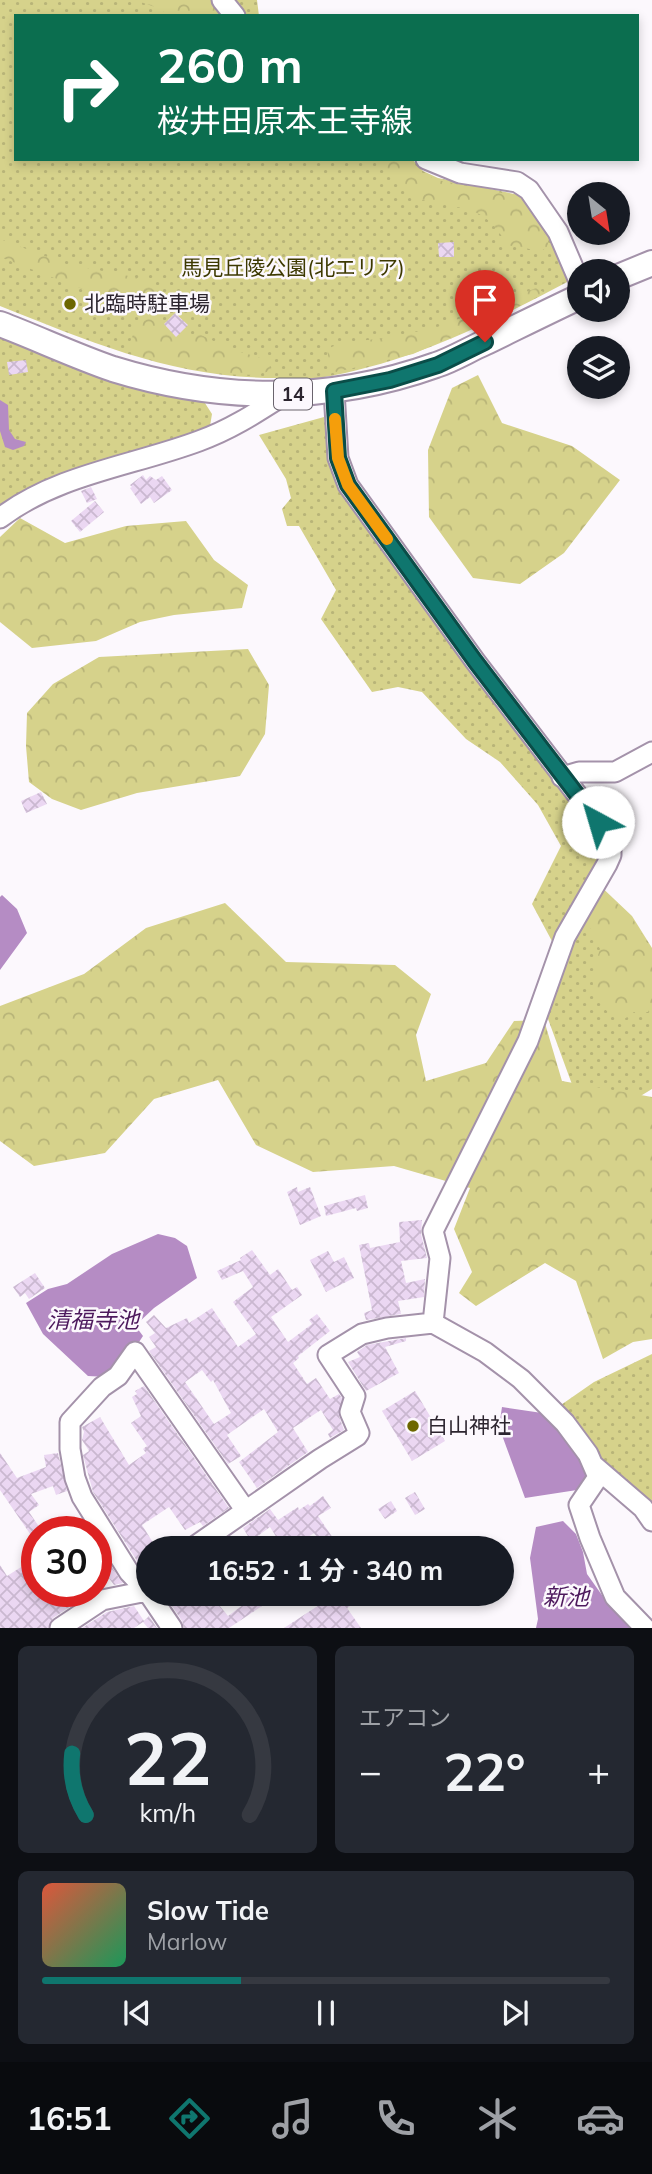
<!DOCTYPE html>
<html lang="ja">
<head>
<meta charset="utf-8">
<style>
	:root { --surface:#171b24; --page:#242831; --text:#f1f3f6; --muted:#9ea1a6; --line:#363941; --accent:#0f766e }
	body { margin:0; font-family:Mulish,"Noto Sans JP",sans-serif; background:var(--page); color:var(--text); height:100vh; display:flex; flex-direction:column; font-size:26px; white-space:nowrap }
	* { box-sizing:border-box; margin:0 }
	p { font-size:23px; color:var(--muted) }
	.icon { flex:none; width:38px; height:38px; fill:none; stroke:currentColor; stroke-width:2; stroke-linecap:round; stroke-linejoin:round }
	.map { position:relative; height:1628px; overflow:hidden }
	.side { display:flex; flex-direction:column; gap:18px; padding:18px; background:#0d0f14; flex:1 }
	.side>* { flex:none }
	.top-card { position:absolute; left:14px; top:14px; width:625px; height:147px; border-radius:0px; box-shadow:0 4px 10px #0003; background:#0b6e4f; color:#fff; overflow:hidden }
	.needle { width:46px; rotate:150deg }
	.controls { position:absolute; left:567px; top:182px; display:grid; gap:14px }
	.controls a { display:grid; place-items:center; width:63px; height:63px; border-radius:50%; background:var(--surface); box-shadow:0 4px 10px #0003; font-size:35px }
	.speed { position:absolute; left:21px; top:1516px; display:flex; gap:14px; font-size:35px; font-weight:700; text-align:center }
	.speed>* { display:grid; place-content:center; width:91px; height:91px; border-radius:50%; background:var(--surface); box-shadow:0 4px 10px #0003; line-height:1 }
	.speed .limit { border:10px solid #d22; background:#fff; color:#111 }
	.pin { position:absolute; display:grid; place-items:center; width:60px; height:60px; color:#fff; margin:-72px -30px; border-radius:50% 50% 50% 0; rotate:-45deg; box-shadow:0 0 7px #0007 }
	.pin .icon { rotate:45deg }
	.me { position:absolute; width:77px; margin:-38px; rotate:321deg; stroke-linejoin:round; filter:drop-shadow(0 0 5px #0008) }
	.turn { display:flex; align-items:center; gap:24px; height:147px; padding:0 28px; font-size:32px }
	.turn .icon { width:91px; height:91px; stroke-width:2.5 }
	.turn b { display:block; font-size:49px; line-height:60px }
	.big { font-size:52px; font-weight:700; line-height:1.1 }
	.side .tile { flex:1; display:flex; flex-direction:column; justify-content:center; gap:10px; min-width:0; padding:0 24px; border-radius:10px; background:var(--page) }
	.side .dial { align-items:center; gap:0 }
	.dial svg { height:182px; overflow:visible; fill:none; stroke:var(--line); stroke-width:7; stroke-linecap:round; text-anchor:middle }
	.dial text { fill:var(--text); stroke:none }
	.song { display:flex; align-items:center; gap:21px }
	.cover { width:84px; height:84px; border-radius:10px; background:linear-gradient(135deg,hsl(10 70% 55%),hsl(150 70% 35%)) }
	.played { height:7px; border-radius:4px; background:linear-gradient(90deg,var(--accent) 35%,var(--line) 35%) }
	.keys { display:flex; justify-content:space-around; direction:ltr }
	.heat { display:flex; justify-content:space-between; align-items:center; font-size:38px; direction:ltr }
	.side .tiles { flex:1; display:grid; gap:18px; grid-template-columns:1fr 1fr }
	.tile:last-child { grid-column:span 2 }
	.trip { position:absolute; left:136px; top:1536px; width:378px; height:70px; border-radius:35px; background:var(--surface); box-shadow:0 4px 10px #0003; font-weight:700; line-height:70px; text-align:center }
	.dock { display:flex; height:112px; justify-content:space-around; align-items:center; background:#090b0e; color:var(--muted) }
	.dock .icon { width:49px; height:49px }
	.dock .on { color:var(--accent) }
	.dock b { font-size:32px; color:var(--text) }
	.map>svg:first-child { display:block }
	.grass { fill:url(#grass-dots) }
	.forest { fill:url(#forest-crowns) }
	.water { fill:#b58cc4 }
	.building { fill:url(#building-cross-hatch); fill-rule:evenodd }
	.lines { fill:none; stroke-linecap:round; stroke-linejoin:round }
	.minor-casing { stroke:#a492aa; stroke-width:23 }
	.major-casing { stroke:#a492aa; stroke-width:28 }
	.minor { stroke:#fff; stroke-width:19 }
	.major { stroke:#fff; stroke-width:24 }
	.route-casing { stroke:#0a4d48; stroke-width:18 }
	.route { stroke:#0f766e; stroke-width:12 }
	.slow { stroke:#f59e0b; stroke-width:12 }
	.poi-dot { fill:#6d6700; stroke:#fcf8fd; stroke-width:2.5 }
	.labels { text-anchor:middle; stroke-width:5; stroke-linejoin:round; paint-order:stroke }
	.shield { fill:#fcf8fd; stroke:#6a646d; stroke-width:2 }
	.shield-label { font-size:19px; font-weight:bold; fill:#2c252f }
	.park-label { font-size:21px; fill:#3d3900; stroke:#fcf8fd }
	.poi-label { font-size:21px; fill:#2c252f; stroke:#fcf8fd; text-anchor:start }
	.water-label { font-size:23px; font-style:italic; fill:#4d195d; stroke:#fcf8fd }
</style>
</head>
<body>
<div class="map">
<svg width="652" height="1628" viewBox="0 0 652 1628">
	<defs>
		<pattern id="grass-dots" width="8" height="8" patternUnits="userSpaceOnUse" patternTransform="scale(1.75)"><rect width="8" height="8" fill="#d6d28b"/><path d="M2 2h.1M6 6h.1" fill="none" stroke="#b8b478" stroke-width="1.8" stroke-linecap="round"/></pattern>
		<pattern id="forest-crowns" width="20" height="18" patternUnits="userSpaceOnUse" patternTransform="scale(1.75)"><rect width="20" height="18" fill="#d6d28b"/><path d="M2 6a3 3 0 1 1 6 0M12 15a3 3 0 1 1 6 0" fill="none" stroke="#b8b478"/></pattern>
		<pattern id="building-cross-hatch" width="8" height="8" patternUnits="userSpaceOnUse" patternTransform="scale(1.75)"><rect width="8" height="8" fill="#ebd7f2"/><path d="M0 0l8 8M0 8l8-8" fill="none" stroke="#cab8d0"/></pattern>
	</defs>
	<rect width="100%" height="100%" fill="#fcf8fd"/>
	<!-- grass -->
	<path class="grass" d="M0,0H257L259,16H16V159H412L423,171L438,178L519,195L534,206L571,280C490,323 410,363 319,378C305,380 290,378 276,378C174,378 93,343 0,306Z
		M0,333L203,400L212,414L210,426L195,437L98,461L0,509Z
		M324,417L331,459L607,840L594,880L632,916L652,948V1089L588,1128L544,1008L553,943L532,904L561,846L538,805L500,762L466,739L422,692L398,687L372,692L321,619L336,590L299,526H287L282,509L291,498L286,479L259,435Z
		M652,1354V1532L643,1517L610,1487L603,1488L602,1463L558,1407L594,1382Z"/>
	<!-- forest -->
	<path class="forest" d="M135,0H213L227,16H171L155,7Z
		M374,159H410L422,173L437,180L518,196L533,207L549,246L541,251L507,245C484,201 459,211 419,199C403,193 384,172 374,159Z
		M0,239L66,264L134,277L149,284L163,300L165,309L162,320L166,331L177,339L197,333L230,349L265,359L272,370C243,384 165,364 134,355L130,342L141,315L139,311L0,257Z
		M536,288L545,293L500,316L413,354L336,372L330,366L327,349L341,343L394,337L441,326Z
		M478,375L502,423L572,446L620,480L564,553L520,584L473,578L429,517L428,450L452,388Z
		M20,518L65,543L126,526L186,521L214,560L248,585L242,608L174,615L140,622L96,641L32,648L0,622V537Z
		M248,649L269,685L265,734L240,776L137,793L81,810L52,799L29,782L26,746L27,713L53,684L99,657Z
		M600,889L631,916L652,951V1003L648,1012H634L623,1020C611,1017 608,1013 601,1003C587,986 594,969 600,949C584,918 585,920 600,889Z
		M225,903L286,962L395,965L431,994L416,1035L426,1081L486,1063L514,1021L544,1020L562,1081L652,1097V1339L633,1342L603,1359L576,1281L545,1263L476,1306L459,1293L472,1272L454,1229L470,1188L394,1166L313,1172L256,1145L218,1080L154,1099L105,1153L34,1166L0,1141V1006L84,974L146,928Z"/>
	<!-- water -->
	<path class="water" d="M0,400L8,405L9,430L15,439L26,442L24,446L13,450L5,447L0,431Z
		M2,895L17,909L27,933L0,970V897Z
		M158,1234L175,1238L187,1246L197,1278L154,1308L137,1324V1328L143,1336L135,1348L107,1377L88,1376L43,1334L26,1303L48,1289L67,1284L112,1254Z
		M502,1407L542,1413L586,1462L588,1477L577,1490L525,1498L499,1427Z
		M563,1521L576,1534L583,1552L587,1574L604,1598L631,1628H536L538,1619L530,1558L536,1527Z"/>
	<!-- building -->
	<path class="building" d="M454,242V257H439L438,243Z
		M175,313L188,325L176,337L164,324Z
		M26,360L28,372L9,375L7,362Z
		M143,475L146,480L150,476L156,480L162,476L172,490L154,503L150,497L141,504L130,488L132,487L130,485Z
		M91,487L97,499L87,503L81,491Z
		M95,501L104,512L80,532L71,521Z
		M41,792L47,804L26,813L21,801Z
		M297,1187L298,1192L310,1187L321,1216L300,1225L287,1192Z
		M365,1195L368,1208L357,1211L356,1208L326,1216L324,1206Z
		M422,1220L421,1234L427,1258L401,1261L406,1283L425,1279L424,1297L398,1301L401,1314L366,1320L364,1313L372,1310L359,1245L369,1243L370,1248L400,1242L399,1222Z
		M252,1250L270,1275L278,1269L292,1290L297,1287L302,1295L271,1317L288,1342L312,1324L309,1320L317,1314L330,1331L298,1356L299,1358L293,1363L307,1384L316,1378L330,1399L339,1394L342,1398L339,1416L344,1430L330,1438L328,1434L333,1430L321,1410L293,1428L308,1452L257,1488L239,1462L278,1432L264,1409L227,1435L241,1456L228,1464L149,1351L156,1347L149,1337L155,1333L146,1322L154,1315L166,1328L187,1318L189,1323L212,1308L238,1347L256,1334L233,1302L253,1287L243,1271L222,1280L217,1271L241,1260L240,1258ZM202,1370L211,1382L213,1380L231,1413L214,1424L185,1382Z
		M328,1251L334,1262L344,1257L354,1278L326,1292L310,1260Z
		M35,1273L45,1288L29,1299L25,1293L20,1297L13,1287Z
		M406,1338V1341L385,1347L399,1373L366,1391L348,1362L360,1357L357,1352L367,1345Z
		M144,1386L229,1508L203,1526L200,1522L185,1530L169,1507L142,1525L157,1549H149L147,1574L139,1564L93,1492L83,1455L89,1451L82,1440L84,1432L82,1427L100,1417L129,1465L146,1453L143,1449L147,1446L131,1423L141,1416L132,1397L137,1394L135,1391Z
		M415,1391L445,1441L412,1461L382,1411Z
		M0,1453L17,1478L46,1467L44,1455L58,1453L67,1491L56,1495L53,1486L31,1494L39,1505L29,1512L42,1531H37V1544L0,1490Z
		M415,1492L425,1509L415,1515L405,1498Z
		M323,1496L331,1508L318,1516L335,1541L324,1548L314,1533L290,1549H284L270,1527L251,1541L243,1528L270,1509L278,1520L298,1507L299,1510L308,1504L310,1506Z
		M391,1501L397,1511L385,1519L378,1509Z
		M383,1536L389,1545L383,1549H361Z
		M96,1543L119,1578L123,1583L114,1585L106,1574L96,1581Z
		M37,1557V1591H82L70,1599L74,1604L53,1618L48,1628H0V1565L7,1576Z
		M164,1594H210L228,1616L255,1596L262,1606L229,1628H184L182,1621Z
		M336,1594H368L347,1608L361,1628H284Z
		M134,1606L144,1621L149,1616L157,1628H148L143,1622L134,1628H82L107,1612Z"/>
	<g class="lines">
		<defs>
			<path id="minor" d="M222,0L235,16
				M426,159L460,173L517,182L529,190L558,232L579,281
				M334,391L338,458L348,485L475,661L611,839V855L607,864L565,937L528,1041L433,1231L440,1258L433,1323
				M0,518C58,474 132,466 199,441C230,430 256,413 284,395
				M562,777L579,772H615L652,752
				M593,1465L643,1508L652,1521
				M191,1549L320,1459L357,1436L359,1433L350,1412L355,1396L328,1355L362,1334L387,1328L433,1323L485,1352L521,1379L565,1423L588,1454L598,1477L579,1505L590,1538L615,1597L645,1628
				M60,1628L102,1600L147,1591
				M172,1628L147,1591L129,1572L82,1497L75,1478L70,1449V1422L102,1387L118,1376L135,1352L246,1511"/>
			<path id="major" d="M618,277L652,263
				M0,324C37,338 75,356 113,369C220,402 330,403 436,365C452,360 468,350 484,343C515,328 547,312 579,297"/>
		</defs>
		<!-- minor casing -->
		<use href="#minor" class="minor-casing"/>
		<!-- major casing -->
		<use href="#major" class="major-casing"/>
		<!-- minor -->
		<use href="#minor" class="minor"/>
		<!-- major -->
		<use href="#major" class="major"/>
	</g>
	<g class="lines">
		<defs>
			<path id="route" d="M485,342L438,365L390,380L334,391L338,458L348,485L475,661L598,822"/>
		</defs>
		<!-- route casing -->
		<use href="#route" class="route-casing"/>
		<!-- route -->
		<use href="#route" class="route"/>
		<!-- slow -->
		<path class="slow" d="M335,419L338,458L348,485L387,539"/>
	</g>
	<!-- markers -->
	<g class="poi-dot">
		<circle cx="70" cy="304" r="7"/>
		<circle cx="413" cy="1426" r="7"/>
	</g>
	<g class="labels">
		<!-- shield labels -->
		<rect class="shield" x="274" y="378.5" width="38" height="31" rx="5"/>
		<g class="shield-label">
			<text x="293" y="401">14</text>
		</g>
		<!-- park labels -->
		<g class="park-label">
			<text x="293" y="275">馬見丘陵公園(北エリア)</text>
		</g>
		<!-- poi labels -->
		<g class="poi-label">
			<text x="84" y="311">北臨時駐車場</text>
			<text x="427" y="1433">白山神社</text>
		</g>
		<!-- water labels -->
		<g class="water-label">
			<text x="93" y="1328">清福寺池</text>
			<text x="566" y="1605">新池</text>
		</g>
	</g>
</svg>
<div class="controls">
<a><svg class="needle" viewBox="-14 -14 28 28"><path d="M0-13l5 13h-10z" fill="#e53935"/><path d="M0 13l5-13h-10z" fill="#9ea1a6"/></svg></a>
<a><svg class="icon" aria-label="sound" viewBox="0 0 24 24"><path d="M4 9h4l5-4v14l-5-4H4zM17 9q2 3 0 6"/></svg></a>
<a><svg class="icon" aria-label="layers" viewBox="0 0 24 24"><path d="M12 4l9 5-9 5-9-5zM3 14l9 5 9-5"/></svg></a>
</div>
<div class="speed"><div class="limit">30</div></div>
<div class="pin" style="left:485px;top:342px;background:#d93025"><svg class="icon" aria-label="arrive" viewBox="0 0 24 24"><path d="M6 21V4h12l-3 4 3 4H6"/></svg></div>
<svg class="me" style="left:598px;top:822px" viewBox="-20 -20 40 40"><circle r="19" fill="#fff"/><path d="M0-13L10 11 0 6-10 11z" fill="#0f766e"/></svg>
<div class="trip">16:52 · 1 分 · 340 m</div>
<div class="top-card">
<div class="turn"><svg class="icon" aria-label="right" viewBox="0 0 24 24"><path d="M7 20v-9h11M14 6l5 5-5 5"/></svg><div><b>260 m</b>桜井田原本王寺線</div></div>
</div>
</div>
<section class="side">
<div class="tiles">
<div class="tile dial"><svg viewBox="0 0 100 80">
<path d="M14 69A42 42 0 1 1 86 69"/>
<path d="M14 69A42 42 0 0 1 8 42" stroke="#0f766e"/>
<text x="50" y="56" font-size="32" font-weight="700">22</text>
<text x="50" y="72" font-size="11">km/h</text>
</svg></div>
<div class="tile"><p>エアコン</p>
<div class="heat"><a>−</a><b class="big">22°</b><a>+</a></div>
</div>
<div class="tile">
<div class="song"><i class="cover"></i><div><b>Slow Tide</b><p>Marlow</p></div></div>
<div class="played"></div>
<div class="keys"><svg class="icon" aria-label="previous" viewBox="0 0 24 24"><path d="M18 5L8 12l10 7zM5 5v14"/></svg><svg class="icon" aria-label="pause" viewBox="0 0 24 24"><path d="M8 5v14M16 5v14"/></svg><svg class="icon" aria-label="next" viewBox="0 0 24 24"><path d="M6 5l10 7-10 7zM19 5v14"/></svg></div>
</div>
</div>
</section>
<nav class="dock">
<b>16:51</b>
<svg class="icon on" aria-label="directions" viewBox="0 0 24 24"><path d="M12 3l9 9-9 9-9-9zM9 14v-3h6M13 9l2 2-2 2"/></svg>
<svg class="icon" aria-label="music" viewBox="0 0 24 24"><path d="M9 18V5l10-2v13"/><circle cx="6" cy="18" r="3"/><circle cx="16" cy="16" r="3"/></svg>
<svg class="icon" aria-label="phone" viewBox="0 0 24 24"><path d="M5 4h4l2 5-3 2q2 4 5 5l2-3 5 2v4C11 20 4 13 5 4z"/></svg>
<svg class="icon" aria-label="climate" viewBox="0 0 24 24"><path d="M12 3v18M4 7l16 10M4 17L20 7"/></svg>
<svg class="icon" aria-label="car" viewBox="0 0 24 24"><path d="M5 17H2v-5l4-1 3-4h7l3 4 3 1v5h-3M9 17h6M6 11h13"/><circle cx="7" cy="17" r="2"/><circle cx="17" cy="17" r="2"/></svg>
</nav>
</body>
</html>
